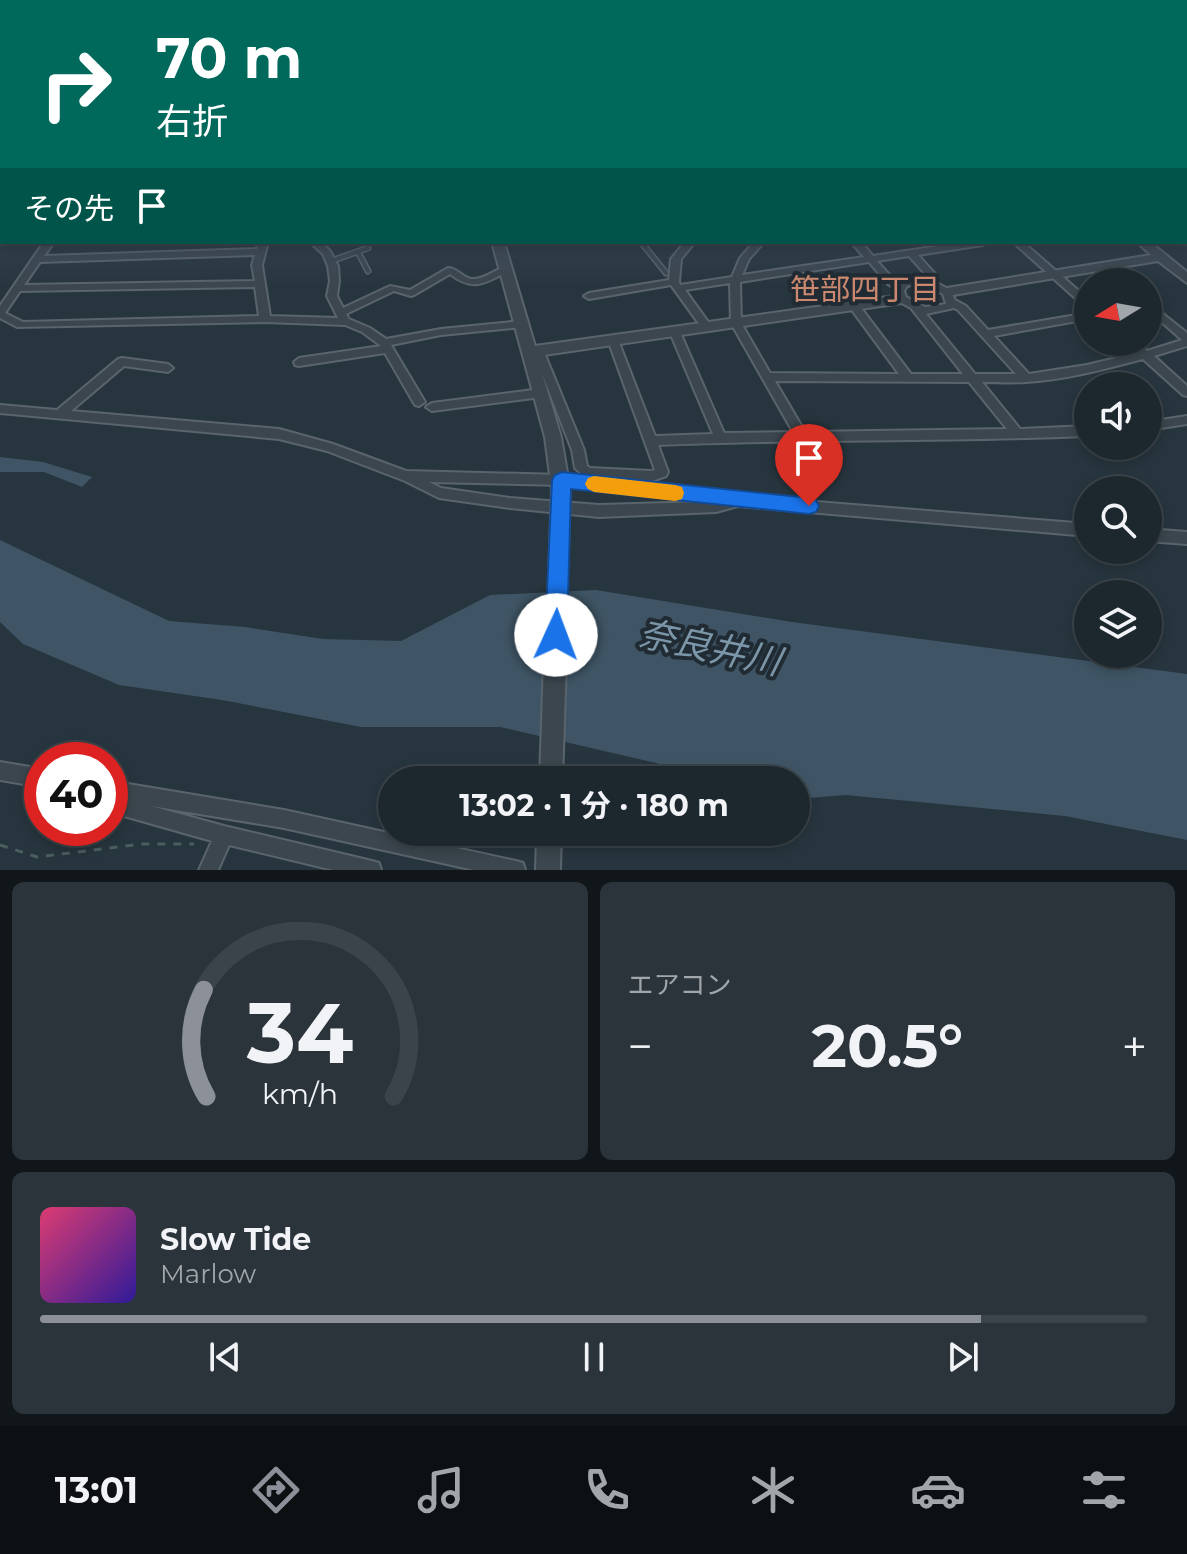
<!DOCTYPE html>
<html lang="ja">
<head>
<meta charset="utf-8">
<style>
	:root { --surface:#1d282e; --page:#2a343a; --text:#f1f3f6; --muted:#a0a6aa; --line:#3b444a; --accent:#8c9099 }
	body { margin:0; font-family:Montserrat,"Noto Sans JP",sans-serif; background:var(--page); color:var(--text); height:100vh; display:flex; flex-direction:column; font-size:30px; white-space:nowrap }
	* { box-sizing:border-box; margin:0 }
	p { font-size:26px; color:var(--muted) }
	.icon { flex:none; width:44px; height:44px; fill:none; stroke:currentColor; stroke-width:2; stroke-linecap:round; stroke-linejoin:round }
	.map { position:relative; height:870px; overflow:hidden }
	.sheet { display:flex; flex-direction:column; gap:12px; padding:12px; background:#101619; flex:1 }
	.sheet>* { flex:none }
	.top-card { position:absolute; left:0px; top:0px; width:1188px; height:244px; box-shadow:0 4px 12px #0003,0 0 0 2px var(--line); background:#00695c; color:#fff; overflow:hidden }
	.needle { width:52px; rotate:259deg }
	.controls { position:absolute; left:1074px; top:268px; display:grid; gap:16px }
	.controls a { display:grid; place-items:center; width:88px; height:88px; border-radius:50%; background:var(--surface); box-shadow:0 4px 12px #0003,0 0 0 2px var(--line); font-size:40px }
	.speed { position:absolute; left:24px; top:742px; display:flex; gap:16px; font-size:40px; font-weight:700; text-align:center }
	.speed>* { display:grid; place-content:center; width:104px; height:104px; border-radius:50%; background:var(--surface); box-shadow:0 4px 12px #0003,0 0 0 2px var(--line); line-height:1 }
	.speed .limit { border:12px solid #d22; background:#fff; color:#111 }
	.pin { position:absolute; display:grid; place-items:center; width:68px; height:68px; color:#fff; margin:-82px -34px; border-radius:50% 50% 50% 0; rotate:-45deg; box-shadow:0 0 8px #0007 }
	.pin .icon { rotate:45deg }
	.me { position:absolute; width:88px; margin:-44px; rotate:2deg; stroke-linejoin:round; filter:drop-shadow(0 0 6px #0008) }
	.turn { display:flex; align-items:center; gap:28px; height:168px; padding:0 24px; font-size:36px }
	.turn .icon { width:104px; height:104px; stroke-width:2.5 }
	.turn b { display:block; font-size:56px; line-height:68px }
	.then { display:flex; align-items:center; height:76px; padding:0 24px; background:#0003; gap:16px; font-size:30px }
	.big { font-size:60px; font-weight:700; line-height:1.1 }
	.sheet .tile { flex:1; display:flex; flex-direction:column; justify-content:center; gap:12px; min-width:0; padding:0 28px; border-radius:12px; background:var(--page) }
	.sheet .dial { align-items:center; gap:0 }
	.dial svg { height:208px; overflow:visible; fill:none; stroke:var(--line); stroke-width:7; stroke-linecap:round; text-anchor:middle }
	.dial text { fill:var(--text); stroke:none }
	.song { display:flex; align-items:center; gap:24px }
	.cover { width:96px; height:96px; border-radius:12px; background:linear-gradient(135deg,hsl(340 70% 55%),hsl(250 70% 35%)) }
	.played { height:8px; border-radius:4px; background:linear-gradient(90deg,var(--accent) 85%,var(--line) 85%) }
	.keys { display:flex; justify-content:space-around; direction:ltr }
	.heat { display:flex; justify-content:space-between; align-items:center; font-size:44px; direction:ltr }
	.sheet .tiles { flex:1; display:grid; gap:12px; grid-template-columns:1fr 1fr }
	.tile:last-child { grid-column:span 2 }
	.trip { position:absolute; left:378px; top:766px; width:432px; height:80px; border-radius:40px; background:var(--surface); box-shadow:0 4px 12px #0003,0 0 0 2px var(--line); font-weight:700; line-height:80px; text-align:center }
	.tabs { display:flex; height:128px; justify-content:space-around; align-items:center; background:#0c1012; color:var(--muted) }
	.tabs .icon { width:56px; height:56px }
	.tabs .selected { color:var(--accent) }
	.tabs b { font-size:36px; color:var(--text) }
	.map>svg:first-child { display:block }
	.water { fill:#3f5565 }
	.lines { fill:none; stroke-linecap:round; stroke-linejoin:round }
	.service-casing { stroke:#59646c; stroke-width:7 }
	.minor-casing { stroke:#59646c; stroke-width:4 }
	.tertiary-casing { stroke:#59646c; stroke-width:4 }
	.path { stroke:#4b5f5e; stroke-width:3; stroke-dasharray:8 8; stroke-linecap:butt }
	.service { stroke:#3b464e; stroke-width:4 }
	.minor { fill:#3b464e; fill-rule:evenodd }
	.tertiary { fill:#3b464e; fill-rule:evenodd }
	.tertiary-bridge-far1-casing { stroke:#59646c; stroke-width:22; stroke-linecap:butt }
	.tertiary-bridge-casing { stroke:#59646c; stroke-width:26; stroke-linecap:butt }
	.tertiary-bridge-far1 { stroke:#3b464e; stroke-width:18 }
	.tertiary-bridge { stroke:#3b464e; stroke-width:22 }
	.route { fill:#1a73e8; stroke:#114b97; stroke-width:2 }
	.slow { fill:#f59e0b }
	.labels { text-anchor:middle; stroke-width:8; stroke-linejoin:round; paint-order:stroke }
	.neighbourhood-label { font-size:30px; fill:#cc886e; stroke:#202b33 }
	.near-water-label { font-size:36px; font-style:italic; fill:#7b96a9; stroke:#202b33 }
</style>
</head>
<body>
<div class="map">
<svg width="1187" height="870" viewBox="0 0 1187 870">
	<rect width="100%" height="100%" fill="#27353e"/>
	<!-- water -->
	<path class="water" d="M0,457L43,462L92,477L82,487L44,472H0Z
		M0,540L169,621L245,627L323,639L401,641L490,595L596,590L792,622L1187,674V840L1065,816L846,795L796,799V780H703L656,763L500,727H361L222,700L119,685L23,644L0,622Z"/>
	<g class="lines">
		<defs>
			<path id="service" d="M641,242L666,273
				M358,252L368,271
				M331,261L368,248"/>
			<path id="minor" d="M1186,173H1187V177H1186Z
				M0,177H2V181H0Z
				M2,199V206L0,207V200Z
				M1186,218H1187V224H1186Z
				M2,229V235L0,236V230Z
				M44,242H54L44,256L257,249L258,242H268L262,265L270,316L338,318L327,296L330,281L328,266L323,254L310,242H321L330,251L338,266L339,281L337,296L343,308L390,286L410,290L448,268C458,268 462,278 472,279C483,280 496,270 505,266L508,267V271C486,283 473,292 450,274L414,295L411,296L394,291L346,314L349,319L370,328L386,339L441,329L522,321L527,324L522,327L441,335L391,345L425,402L419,406L415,405L385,353L299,366L295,365L294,362L299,358L381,346L362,332L345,325L265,322L17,327L0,318V306ZM255,255L252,265L255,281L24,285L40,262ZM255,287L259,316L23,322L5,313L20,291Z
				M685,242H695L681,259L679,282L680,285L732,277L740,258L754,242H764L749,259L742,275L864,257L851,242H861L873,256L965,242H988L983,245L918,255L937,276L935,282L950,290L955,300L966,306L988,330L1088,313V319L994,336L1029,374L1087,365L1137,353L1126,342H1138L1147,351L1182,340L1148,310V302L1187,333V346L1154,356L1187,386V396L1183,395L1143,359C1105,369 1065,380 1026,382C1011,383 996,382 982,382L1020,429L1088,426V436C945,442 801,439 658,445L668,472L666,476L652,481L592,478L742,496L1088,524V536L738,506L716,512L599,517L510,508L439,498L405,481L327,451L279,439L0,413V405L57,410L118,359L122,358L168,364L173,368L168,372L124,366L71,411L279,429L333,444L406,471L562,475L586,478L575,468L572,450L533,350L538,346L543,350L584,450L587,466L590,468L651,471L655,470L608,340L613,336L618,340L655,436L713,434L669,330L674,327L679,330L724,433L793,432L731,323L730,283L685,290L711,326L706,329L702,328L671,285L589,299L584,296L589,293L669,280L671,259ZM909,256L927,276L926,278L922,277L899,283L894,280L877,261ZM869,262L888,284L896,289L894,291L898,301L911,308L963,374H911L858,304L854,303L849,306L899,374L770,373L741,323L740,282ZM921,283L943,294L946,304L925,307L906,297L904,291L907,286ZM954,308L958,310L1016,374H975L926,314ZM775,381L969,382L1007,429L805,432ZM429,482L562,485L704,502L599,505L510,498L441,488Z
				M1013,242H1023L1088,299V307L1084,306Z
				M1104,263L1107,264L1127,282H1116L1099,266Z
				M541,389L547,393L541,397L432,411L426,407L432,403Z
				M1187,416V424L1148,430V422Z
				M1148,529L1187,532V544L1148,541Z
				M0,762L42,769V787L0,780Z
				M110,781L284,810L516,861L523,863L525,870H474L284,828L151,806L224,826L372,861L379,863L381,870H333L229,845L218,870H199L212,841L110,812Z"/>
			<path id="tertiary" d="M492,242H504L535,346L902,295L909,299L902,303L537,356L561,437L570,490L567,495L561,497L555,495L552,490L545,437Z
				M1137,242H1150L1187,272V283L1158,261L947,296L940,292L947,288L1151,255Z
				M537,832H561L560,870H536Z"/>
		</defs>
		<!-- service casing -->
		<use href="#service" class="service-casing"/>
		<!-- minor casing -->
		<use href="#minor" class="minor-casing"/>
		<!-- tertiary casing -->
		<use href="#tertiary" class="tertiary-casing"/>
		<!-- path -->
		<path class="path" d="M0,845L37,857L141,844H194"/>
		<!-- service -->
		<use href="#service" class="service"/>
		<!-- minor -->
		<use href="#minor" class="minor"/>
		<!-- tertiary -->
		<use href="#tertiary" class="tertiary"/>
		<defs>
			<path id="tertiary-bridge-far1" d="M556,634L561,490"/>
			<path id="tertiary-bridge" d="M551,780L556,632"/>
		</defs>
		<!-- tertiary-bridge-far1 casing -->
		<use href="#tertiary-bridge-far1" class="tertiary-bridge-far1-casing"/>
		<!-- tertiary-bridge casing -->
		<use href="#tertiary-bridge" class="tertiary-bridge-casing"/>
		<!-- tertiary-bridge-far1 -->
		<use href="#tertiary-bridge-far1" class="tertiary-bridge-far1"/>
		<!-- tertiary-bridge -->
		<use href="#tertiary-bridge" class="tertiary-bridge"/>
	</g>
	<!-- sky -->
	<linearGradient id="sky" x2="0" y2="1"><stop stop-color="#151d22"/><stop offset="0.57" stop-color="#415163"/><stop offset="1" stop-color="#415163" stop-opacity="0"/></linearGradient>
	<rect width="1187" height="287" fill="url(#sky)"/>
	<!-- route -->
	<path class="route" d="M562,472L809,498L816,500L819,506L816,512L809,514L571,489L567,635L564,643L556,646L548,643L545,635L552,480L555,475Z"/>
	<!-- slow -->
	<path class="slow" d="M594,476L675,485L682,487L684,493L682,499L675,501L594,492L588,489L585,484L588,478Z"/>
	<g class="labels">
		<!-- neighbourhood labels -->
		<g class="neighbourhood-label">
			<text x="865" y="300">笹部四丁目</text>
		</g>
		<!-- near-water labels -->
		<g class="near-water-label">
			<text transform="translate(710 647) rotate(12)" y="13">奈良井川</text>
		</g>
	</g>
</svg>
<div class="controls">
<a><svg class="needle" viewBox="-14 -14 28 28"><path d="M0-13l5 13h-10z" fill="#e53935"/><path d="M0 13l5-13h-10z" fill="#a0a6aa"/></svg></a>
<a><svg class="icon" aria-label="sound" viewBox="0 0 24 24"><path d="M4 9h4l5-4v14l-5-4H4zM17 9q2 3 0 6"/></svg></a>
<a><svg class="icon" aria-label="search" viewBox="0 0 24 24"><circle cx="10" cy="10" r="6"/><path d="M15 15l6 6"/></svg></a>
<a><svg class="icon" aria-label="layers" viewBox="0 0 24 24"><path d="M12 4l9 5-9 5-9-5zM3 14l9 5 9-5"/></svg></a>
</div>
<div class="speed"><div class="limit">40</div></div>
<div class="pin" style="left:809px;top:506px;background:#d93025"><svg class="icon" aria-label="arrive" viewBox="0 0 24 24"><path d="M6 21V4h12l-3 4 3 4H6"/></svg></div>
<svg class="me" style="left:556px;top:635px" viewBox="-20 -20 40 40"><circle r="19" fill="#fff"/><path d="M0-13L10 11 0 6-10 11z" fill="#1a73e8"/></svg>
<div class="trip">13:02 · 1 分 · 180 m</div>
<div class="top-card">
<div class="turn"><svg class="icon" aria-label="right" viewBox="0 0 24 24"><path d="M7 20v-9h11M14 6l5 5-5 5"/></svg><div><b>70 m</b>右折</div></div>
<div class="then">その先<svg class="icon" aria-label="arrive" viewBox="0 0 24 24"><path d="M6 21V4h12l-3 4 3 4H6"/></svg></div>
</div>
</div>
<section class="sheet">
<div class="tiles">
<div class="tile dial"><svg viewBox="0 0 100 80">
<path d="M14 69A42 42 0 1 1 86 69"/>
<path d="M14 69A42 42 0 0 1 13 28" stroke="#8c9099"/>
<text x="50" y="56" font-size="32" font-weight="700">34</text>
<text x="50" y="72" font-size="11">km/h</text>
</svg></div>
<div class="tile"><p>エアコン</p>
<div class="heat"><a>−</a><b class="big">20.5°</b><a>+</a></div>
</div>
<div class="tile">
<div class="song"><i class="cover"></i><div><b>Slow Tide</b><p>Marlow</p></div></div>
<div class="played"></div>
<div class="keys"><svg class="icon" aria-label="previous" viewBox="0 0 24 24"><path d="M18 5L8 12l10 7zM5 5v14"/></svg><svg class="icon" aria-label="pause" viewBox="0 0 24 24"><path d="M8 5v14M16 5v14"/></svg><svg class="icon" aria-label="next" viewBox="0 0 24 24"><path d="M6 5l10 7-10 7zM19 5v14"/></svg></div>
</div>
</div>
</section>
<nav class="tabs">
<b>13:01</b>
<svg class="icon selected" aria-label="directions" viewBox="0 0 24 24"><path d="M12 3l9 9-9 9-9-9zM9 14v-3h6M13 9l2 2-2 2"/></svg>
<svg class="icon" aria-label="music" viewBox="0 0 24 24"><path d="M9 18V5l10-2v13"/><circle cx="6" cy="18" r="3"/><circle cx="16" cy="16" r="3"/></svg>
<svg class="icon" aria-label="phone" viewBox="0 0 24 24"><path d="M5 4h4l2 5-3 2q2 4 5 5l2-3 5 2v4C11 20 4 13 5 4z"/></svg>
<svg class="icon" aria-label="climate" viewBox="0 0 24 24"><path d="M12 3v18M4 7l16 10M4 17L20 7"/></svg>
<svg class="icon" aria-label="car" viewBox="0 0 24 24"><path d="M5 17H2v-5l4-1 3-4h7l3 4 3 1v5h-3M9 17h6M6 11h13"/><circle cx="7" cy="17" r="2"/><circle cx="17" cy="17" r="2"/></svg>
<svg class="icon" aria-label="filters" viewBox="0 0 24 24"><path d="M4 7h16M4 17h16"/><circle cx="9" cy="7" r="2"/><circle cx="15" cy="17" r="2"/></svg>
</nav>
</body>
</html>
